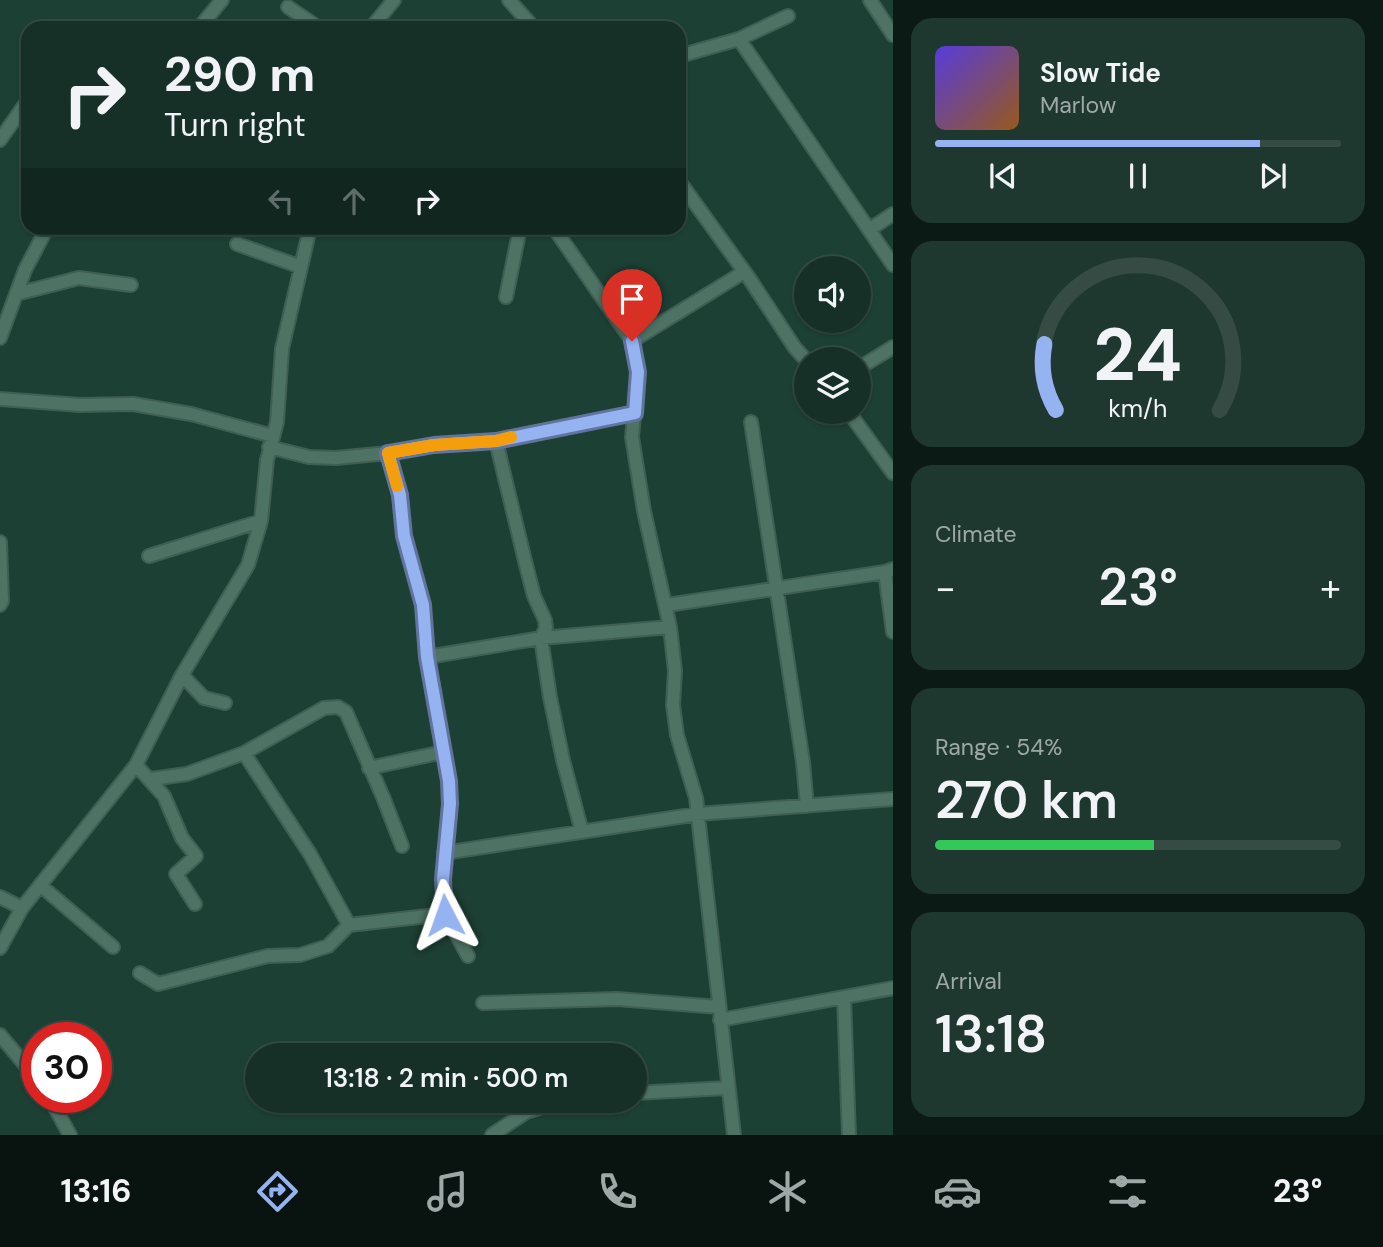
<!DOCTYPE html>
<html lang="en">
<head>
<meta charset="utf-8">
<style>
	:root { --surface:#163027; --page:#1f382f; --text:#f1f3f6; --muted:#9ea9a7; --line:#354b44; --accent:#95b2f1 }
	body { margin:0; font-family:"DM Sans",sans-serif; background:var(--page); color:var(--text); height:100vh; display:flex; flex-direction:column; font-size:26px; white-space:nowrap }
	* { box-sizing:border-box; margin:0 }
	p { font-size:23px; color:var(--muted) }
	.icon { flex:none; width:38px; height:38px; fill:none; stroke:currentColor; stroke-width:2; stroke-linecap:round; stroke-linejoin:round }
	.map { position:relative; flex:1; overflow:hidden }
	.details { display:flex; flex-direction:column; gap:18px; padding:18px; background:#0c1a15; width:490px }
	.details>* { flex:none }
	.guide { position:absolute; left:21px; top:21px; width:665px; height:214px; border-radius:21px; box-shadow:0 2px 5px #0004,0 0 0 2px var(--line); background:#163027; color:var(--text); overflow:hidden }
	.buttons { position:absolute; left:794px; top:256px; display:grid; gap:14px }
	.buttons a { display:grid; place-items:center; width:77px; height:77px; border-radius:50%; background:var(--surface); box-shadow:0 2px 5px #0004,0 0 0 2px var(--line); font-size:35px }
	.speed { position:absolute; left:21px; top:1022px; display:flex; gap:14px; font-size:35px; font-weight:700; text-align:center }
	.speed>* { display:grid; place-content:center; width:91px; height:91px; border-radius:50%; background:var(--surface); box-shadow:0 2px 5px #0004,0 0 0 2px var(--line); line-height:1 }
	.speed .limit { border:10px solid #d22; background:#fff; color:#111 }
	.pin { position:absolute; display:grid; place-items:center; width:60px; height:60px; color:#fff; margin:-72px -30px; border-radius:50% 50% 50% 0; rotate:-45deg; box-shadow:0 0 7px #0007 }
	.pin .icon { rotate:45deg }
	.me { position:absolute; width:77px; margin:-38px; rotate:356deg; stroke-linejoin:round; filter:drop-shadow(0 0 5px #0008) }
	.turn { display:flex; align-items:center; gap:24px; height:147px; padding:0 28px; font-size:32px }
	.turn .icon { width:91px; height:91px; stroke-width:2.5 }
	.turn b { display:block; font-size:49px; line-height:60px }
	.lanes { display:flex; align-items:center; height:66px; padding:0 28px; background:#0003; justify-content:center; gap:35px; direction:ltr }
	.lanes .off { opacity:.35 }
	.big { font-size:52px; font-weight:600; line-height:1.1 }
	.details .card { flex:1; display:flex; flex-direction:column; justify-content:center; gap:10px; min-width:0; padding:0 24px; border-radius:21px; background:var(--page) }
	.details .dial { align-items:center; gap:0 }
	.dial svg { height:182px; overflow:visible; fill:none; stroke:var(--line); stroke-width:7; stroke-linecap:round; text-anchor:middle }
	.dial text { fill:var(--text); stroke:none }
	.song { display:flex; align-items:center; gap:21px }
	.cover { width:84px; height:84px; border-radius:10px; background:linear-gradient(135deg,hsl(250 70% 55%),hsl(30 70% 35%)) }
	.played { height:7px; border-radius:4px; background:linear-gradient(90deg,var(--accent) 80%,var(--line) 80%) }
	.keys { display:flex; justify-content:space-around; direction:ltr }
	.heat { display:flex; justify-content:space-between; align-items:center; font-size:38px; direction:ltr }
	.charge { height:10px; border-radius:5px; background:linear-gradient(90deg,#34c759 54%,var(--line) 0) }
	.trip { position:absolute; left:245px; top:1043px; width:402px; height:70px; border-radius:35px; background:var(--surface); box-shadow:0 2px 5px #0004,0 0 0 2px var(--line); font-weight:600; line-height:70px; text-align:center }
	.menu { display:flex; height:112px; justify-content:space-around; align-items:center; background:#091310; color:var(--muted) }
	.menu .icon { width:49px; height:49px }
	.menu .selected { color:var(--accent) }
	.menu b { font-size:32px; color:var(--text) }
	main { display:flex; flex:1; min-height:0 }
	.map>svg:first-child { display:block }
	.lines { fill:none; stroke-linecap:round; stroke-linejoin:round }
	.street-casing { stroke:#3f5e54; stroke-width:16 }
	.street { stroke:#4e7264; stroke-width:12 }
	.route-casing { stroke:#61749d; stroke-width:18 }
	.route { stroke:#95b2f1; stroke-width:12 }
	.slow { stroke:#f59e0b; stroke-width:12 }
</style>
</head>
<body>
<main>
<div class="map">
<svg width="893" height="1135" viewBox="0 0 893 1135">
	<rect width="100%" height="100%" fill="#1d4034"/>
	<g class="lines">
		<defs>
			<path id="street" d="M509,0L534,28
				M870,0L893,35
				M288,7L319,28
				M199,28L222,0
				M371,28L394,0
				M739,39L893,265
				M679,56L739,39L788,16
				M0,140L28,100
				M679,181L749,278L795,348L807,361
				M554,228L632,341L638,372L632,437L644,511L670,627L675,671L673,705L677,735L696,798L734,1135
				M870,229L893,214
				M237,244L301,267
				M16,294L79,278L131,285
				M506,297L520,228
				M0,338L25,270L47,228
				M632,341L744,272
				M859,368L893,347
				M0,399L80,405L133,404L191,414L273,436
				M848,411L893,473
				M751,422L803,762L807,806
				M496,441L635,413
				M269,447L309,457L336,458L388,453L434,445L496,441L526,565L534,596L545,620L546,628L541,638L550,697L563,760L582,832
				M388,453L399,494L404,536L423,605L427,657L449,781L450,804L443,879L445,914L468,956
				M0,542L2,601L0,605
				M149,556L261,521
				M893,569L885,572L893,632
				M667,605L885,572
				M427,657L541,638L670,627
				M182,675L204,698L225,703
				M244,753L310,854L349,925
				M136,765L164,796L182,838L196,856L176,874L195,904
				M369,768L443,752
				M151,779L187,774L244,753L324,708L338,707L346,712L383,797L402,846
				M444,853L698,814L893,799
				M40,885L113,947
				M0,897L22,908
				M0,948L22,908L136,765L182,675L248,565L261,521L267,460L277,422L282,349L310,228
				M140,973L158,984L268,956L300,955L328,946L349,925L445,914
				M844,998L849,1135
				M483,1003L617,999L719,1007
				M720,1020L893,988
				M0,1035L37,1079
				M635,1093L727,1088
				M49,1097L70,1135
				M492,1135L526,1112L561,1101"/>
		</defs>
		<!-- street casing -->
		<use href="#street" class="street-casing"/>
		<!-- street -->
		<use href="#street" class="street"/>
	</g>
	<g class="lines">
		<defs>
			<path id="route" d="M445,915L443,879L450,804L449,781L427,657L423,605L404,536L400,495L388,453L434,445L496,441L635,413L638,372L632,341"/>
		</defs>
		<!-- route casing -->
		<use href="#route" class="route-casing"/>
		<!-- route -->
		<use href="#route" class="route"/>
		<!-- slow -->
		<path class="slow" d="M397,486L388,453L434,445L496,441L511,437"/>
	</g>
</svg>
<div class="buttons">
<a><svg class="icon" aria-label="sound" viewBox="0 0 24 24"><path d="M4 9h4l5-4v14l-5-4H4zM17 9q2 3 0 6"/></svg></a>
<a><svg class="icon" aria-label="layers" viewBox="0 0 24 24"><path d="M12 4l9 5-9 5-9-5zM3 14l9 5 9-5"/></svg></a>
</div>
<div class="speed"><div class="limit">30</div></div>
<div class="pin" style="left:632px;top:341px;background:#d93025"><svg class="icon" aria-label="arrive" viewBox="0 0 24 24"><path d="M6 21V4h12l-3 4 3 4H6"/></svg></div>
<svg class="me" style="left:445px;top:915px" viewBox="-20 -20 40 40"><path d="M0-17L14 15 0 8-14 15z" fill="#95b2f1" stroke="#fff" stroke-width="4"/></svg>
<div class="trip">13:18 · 2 min · 500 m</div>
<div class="guide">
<div class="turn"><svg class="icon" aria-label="right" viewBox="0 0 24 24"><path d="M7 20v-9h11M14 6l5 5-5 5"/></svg><div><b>290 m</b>Turn right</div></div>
<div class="lanes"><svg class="icon off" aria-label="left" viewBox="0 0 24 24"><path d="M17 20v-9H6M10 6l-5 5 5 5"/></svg><svg class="icon off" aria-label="ahead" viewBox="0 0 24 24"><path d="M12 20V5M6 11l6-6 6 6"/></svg><svg class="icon" aria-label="right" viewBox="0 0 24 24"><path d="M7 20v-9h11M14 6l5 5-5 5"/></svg></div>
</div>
</div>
<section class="details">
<div class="card">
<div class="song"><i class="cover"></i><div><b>Slow Tide</b><p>Marlow</p></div></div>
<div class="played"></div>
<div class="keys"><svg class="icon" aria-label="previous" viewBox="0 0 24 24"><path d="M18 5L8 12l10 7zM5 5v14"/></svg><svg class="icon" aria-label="pause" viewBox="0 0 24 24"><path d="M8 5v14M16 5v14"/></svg><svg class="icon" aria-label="next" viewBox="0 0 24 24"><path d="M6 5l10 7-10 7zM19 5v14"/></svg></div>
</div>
<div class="card dial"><svg viewBox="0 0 100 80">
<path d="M14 69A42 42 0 1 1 86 69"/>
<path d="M14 69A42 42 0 0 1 9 40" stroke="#95b2f1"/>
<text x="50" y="56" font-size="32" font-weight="700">24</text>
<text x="50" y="72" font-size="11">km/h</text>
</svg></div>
<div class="card"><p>Climate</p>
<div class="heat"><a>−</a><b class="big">23°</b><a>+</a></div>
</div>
<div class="card"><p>Range · 54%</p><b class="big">270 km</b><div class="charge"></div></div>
<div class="card"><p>Arrival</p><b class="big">13:18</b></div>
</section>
</main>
<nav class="menu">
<b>13:16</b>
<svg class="icon selected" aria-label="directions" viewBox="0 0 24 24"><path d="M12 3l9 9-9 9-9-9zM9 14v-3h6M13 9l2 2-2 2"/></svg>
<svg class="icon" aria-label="music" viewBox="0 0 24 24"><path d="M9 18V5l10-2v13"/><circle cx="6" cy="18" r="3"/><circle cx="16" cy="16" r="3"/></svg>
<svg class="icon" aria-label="phone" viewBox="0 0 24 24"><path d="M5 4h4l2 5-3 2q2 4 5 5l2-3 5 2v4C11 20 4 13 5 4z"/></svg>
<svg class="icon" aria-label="climate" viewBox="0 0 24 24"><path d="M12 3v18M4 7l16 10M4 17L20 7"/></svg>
<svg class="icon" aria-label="car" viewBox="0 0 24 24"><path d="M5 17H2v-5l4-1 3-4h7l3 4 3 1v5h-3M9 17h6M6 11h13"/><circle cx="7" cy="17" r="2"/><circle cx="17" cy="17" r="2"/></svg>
<svg class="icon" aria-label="filters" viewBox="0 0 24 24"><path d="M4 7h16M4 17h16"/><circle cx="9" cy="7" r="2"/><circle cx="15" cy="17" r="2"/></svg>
<b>23°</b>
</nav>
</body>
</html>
